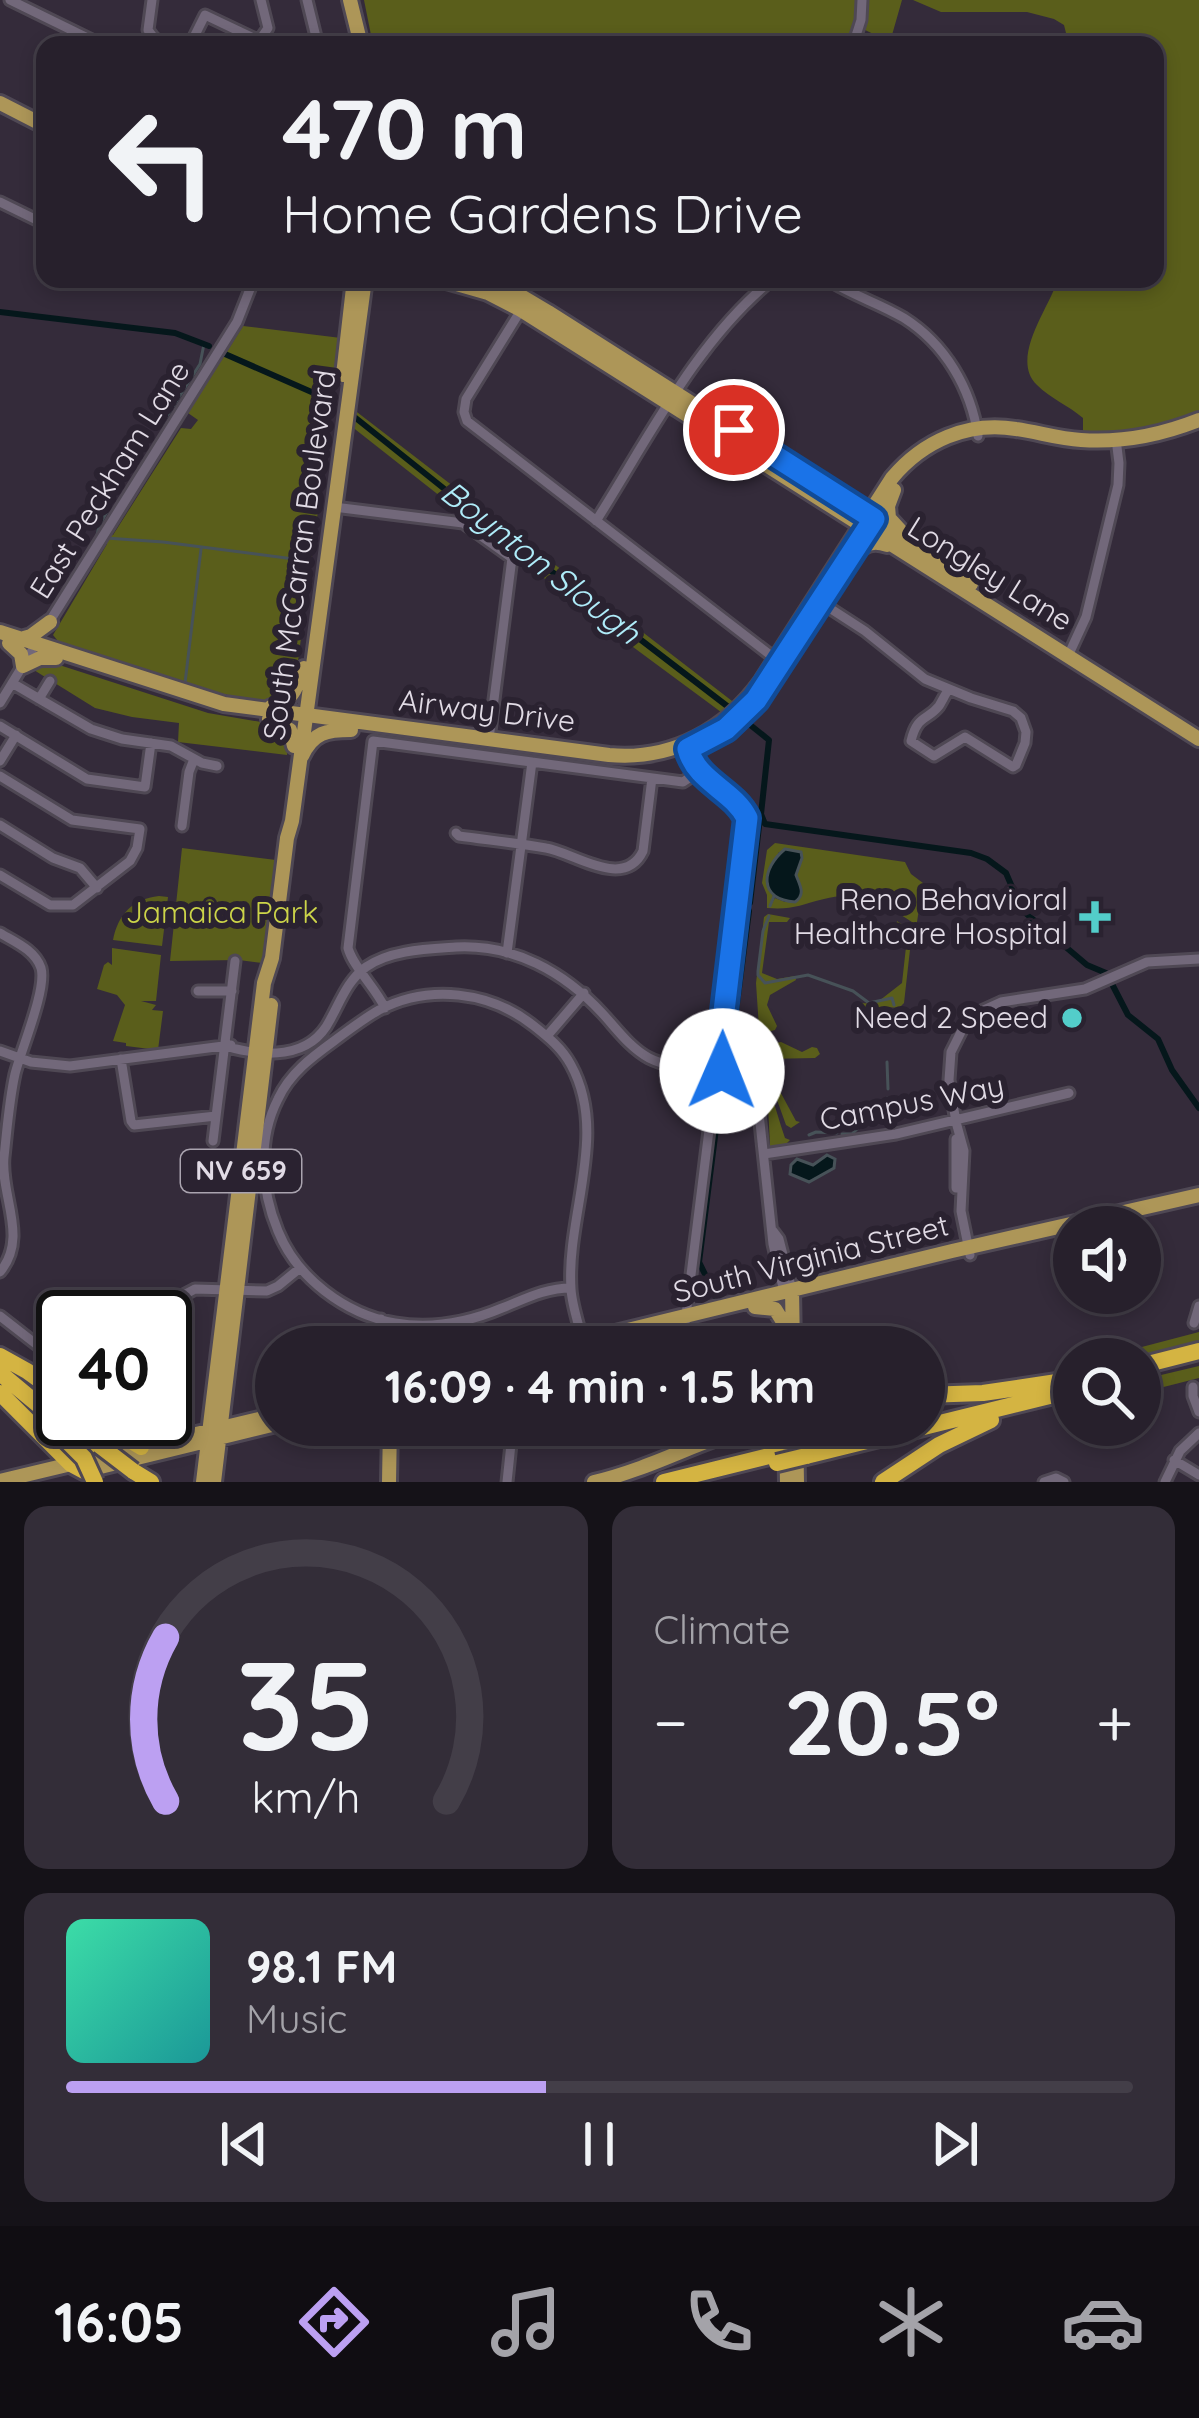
<!DOCTYPE html>
<html lang="en">
<head>
<meta charset="utf-8">
<style>
	:root { --surface:#27202c; --page:#332d38; --text:#f1f3f6; --muted:#a4a3a9; --line:#433e48; --accent:#bca0f2 }
	body { margin:0; font-family:Quicksand,sans-serif; background:var(--page); color:var(--text); height:100vh; display:flex; flex-direction:column; font-size:45px; white-space:nowrap }
	* { box-sizing:border-box; margin:0 }
	p { font-size:39px; color:var(--muted) }
	.icon { flex:none; width:66px; height:66px; fill:none; stroke:currentColor; stroke-width:2; stroke-linecap:round; stroke-linejoin:round }
	.map { position:relative; height:1482px; overflow:hidden }
	.details { display:flex; flex-direction:column; gap:24px; padding:24px; background:#151218; flex:1 }
	.details>* { flex:none }
	.guide { position:absolute; left:36px; top:36px; width:1128px; height:252px; border-radius:24px; box-shadow:0 6px 18px #0003,0 0 0 3px var(--line); background:#27202c; color:var(--text); overflow:hidden }
	.controls { position:absolute; left:1053px; top:1206px; display:grid; gap:24px }
	.controls a { display:grid; place-items:center; width:108px; height:108px; border-radius:50%; background:var(--surface); box-shadow:0 6px 18px #0003,0 0 0 3px var(--line); font-size:60px }
	.speed { position:absolute; left:36px; top:1290px; display:flex; gap:24px; font-size:60px; font-weight:700; text-align:center }
	.speed>* { display:grid; place-content:center; width:156px; height:156px; border-radius:50%; background:var(--surface); box-shadow:0 6px 18px #0003,0 0 0 3px var(--line); line-height:1 }
	.speed .limit { border:6px solid #111; border-radius:18px; background:#fff; color:#111 }
	.pin { position:absolute; display:grid; place-items:center; width:102px; height:102px; color:#fff; margin:-51px; border:6px solid #fff; border-radius:50%; box-shadow:0 3px 12px #0007 }
	.me { position:absolute; width:132px; margin:-66px; rotate:1deg; stroke-linejoin:round; filter:drop-shadow(0 0 9px #0008) }
	.turn { display:flex; align-items:center; gap:42px; height:252px; padding:0 48px; font-size:54px }
	.turn .icon { width:156px; height:156px; stroke-width:2.5 }
	.turn b { display:block; font-size:84px; line-height:102px }
	.big { font-size:90px; font-weight:700; line-height:1.1 }
	.details .card { flex:1; display:flex; flex-direction:column; justify-content:center; gap:18px; min-width:0; padding:0 42px; border-radius:24px; background:var(--page) }
	.details .dial { align-items:center; gap:0 }
	.dial svg { height:312px; overflow:visible; fill:none; stroke:var(--line); stroke-width:7; stroke-linecap:round; text-anchor:middle }
	.dial text { fill:var(--text); stroke:none }
	.song { display:flex; align-items:center; gap:36px }
	.cover { width:144px; height:144px; border-radius:18px; background:linear-gradient(135deg,hsl(160 70% 55%),hsl(180 70% 35%)) }
	.played { height:12px; border-radius:6px; background:linear-gradient(90deg,var(--accent) 45%,var(--line) 45%) }
	.keys { display:flex; justify-content:space-around; direction:ltr }
	.heat { display:flex; justify-content:space-between; align-items:center; font-size:66px; direction:ltr }
	.details .tiles { flex:1; display:grid; gap:24px; grid-template-columns:1fr 1fr }
	.card:last-child { grid-column:span 2 }
	.trip { position:absolute; left:255px; top:1326px; width:690px; height:120px; border-radius:60px; background:var(--surface); box-shadow:0 6px 18px #0003,0 0 0 3px var(--line); font-weight:700; line-height:120px; text-align:center }
	.dock { display:flex; height:192px; justify-content:space-around; align-items:center; background:#100d12; color:var(--muted) }
	.dock .icon { width:84px; height:84px }
	.dock .selected { color:var(--accent) }
	.dock b { font-size:54px; color:var(--text) }
	.map>svg:first-child { display:block }
	.green { fill:#5a5e1b; fill-rule:evenodd }
	.water { fill:#05171b; stroke:#475258; stroke-width:3 }
	.lines { fill:none; stroke-linecap:round; stroke-linejoin:round }
	.stream { stroke:#475258; stroke-width:3 }
	.canal { stroke:#05171b; stroke-width:6 }
	.minor-casing { stroke:#4f4854; stroke-width:15 }
	.major-casing { stroke:#4f4854; stroke-width:20 }
	.highway-casing { stroke:#4f4854; stroke-width:22 }
	.minor { stroke:#72687a; stroke-width:9 }
	.major { stroke:#ad9658; stroke-width:14 }
	.highway { stroke:#d4b442; stroke-width:16 }
	.highway-bridge-casing { stroke:#4f4854; stroke-width:22; stroke-linecap:butt }
	.highway-bridge { stroke:#d4b442; stroke-width:16 }
	.route-casing { stroke:#114b97; stroke-width:30 }
	.route { stroke:#1a73e8; stroke-width:21 }
	.poi-dot { fill:#53cdca; stroke:#2a2230; stroke-width:4.5 }
	.labels { text-anchor:middle; stroke-width:12; stroke-linejoin:round; paint-order:stroke }
	.shield { fill:#2a2230; stroke:#aaa4af; stroke-width:3 }
	.shield-label { font-size:27px; font-weight:bold; fill:#e1dbe5 }
	.street-label { font-size:30px; fill:#e1dbe5; stroke:#2a2230 }
	.poi-label { font-size:30px; fill:#e1dbe5; stroke:#2a2230; text-anchor:end }
	.park-label { font-size:30px; fill:#ccd449; stroke:#2a2230 }
	.water-label { font-size:33px; font-style:italic; fill:#afecf9; stroke:#2a2230 }
</style>
</head>
<body>
<div class="map">
<svg width="1199" height="1482" viewBox="0 0 1199 1482">
	<rect width="100%" height="100%" fill="#342b3a"/>
	<!-- green -->
	<path class="green" d="M364,0H858L854,32L848,45H373Z
		M864,0H902L890,42L863,29Z
		M913,0H1199V412C1162,429 1123,434 1083,434V418C1069,406 1050,398 1037,385C1009,358 1050,307 1058,279H1155V45H1069L1064,25L1054,19L1027,12H941Z
		M243,326L341,338L296,676C292,684 286,695 277,699C259,707 215,691 196,686L193,689L62,646L53,635L107,544L105,541L107,536L113,535L181,428L191,429L198,420L188,413Z
		M353,409L736,704L725,715L610,630L351,426Z
		M50,662L208,713L267,723L289,736L287,755L178,742L179,723L132,717L95,708L29,667Z
		M775,843L905,862L911,874L923,883L917,922L915,924C887,905 859,889 824,899C800,905 792,910 767,908V895L762,883L767,850ZM779,852L802,858L796,875L802,890L785,902L775,898L770,906L773,896L767,877Z
		M182,848L276,860L262,963L239,960L170,961Z
		M159,896L168,897L162,946L113,940C118,915 132,899 159,896Z
		M768,914L790,918L787,922H769L762,973L777,979L795,976L796,980L770,995L767,1005L777,1026L775,1030L763,1033L759,1028L756,983L764,917Z
		M897,921L912,932L904,1003L899,1008L887,1007L869,1016L861,1003L875,1004L902,983L907,938L896,926Z
		M112,948L161,955L156,1001H141L156,1005L152,1010L163,1011L158,1050L126,1046V1043L113,1041L125,1005L117,995L97,989L104,965L108,962L112,965Z
		M781,1042L802,1052L812,1047L817,1048L820,1054L815,1058L765,1059L762,1046Z
		M752,1048H757L781,1126L785,1138L790,1140L783,1147L770,1146L768,1105Z
		M779,1063L782,1066L775,1073L778,1081L776,1084L796,1121L800,1122L791,1128L786,1125L767,1072L769,1065Z
		M1199,1332V1344L1140,1359H1096Z
		M1199,1366V1378L1140,1393V1380Z"/>
	<!-- water -->
	<path class="water" d="M785,849L801,852L802,858L796,875C800,886 806,894 795,902C758,899 761,869 785,849Z
		M827,1155L835,1159L834,1168L809,1182L790,1174L791,1165L797,1159L813,1165Z"/>
	<g class="lines">
		<!-- stream -->
		<path class="stream" d="M162,424L200,364L204,344
			M97,535L99,526L109,508
			M106,538L163,542L309,561
			M185,683L201,549
			M770,906L774,896
			M769,916L763,931L758,971V975L765,983L808,975L853,991L869,1003L892,998L894,1005
			M892,1026V1014
			M887,1062L888,1089
			M842,1134H852L868,1118L884,1110L887,1098
			M809,1135L816,1132L837,1133"/>
		<!-- canal -->
		<path class="canal" d="M0,312L175,333L209,346
			M225,354L332,401
			M352,415L457,499L731,709
			M744,720L769,740L761,814L765,824L971,853L987,859L1006,873L1022,910L1087,965L1106,973
			M750,903L760,818
			M1112,984L1128,1015L1158,1039L1172,1070L1199,1108
			M729,1065L749,911
			M720,1305L699,1262L719,1105L727,1079"/>
		<defs>
			<path id="minor" d="M10,0L102,45
				M152,0L148,30L154,38L167,45
				M307,0L318,45
				M259,41L268,28L261,0
				M190,45L205,15L268,45
				M853,45L861,20L862,0
				M0,202L45,224
				M827,279C851,295 879,303 904,318C945,344 971,388 978,436
				M521,310L466,399L464,412L467,421L782,664
				M334,507L463,523L512,558L489,739
				M596,521C648,439 697,340 773,279
				M814,598L865,631L925,679L971,698L1013,711L1021,718L1026,732L1025,743L1016,765L1013,767L965,737L934,756L911,741C917,715 927,721 939,706C942,701 945,695 948,690
				M48,624L237,322L254,279
				M1068,656L1086,617L1118,485L1119,463L1117,447
				M12,683L91,729L122,739L171,746L202,763L217,766
				M39,699L50,681
				M0,703L36,644
				M0,726L87,779L145,787L151,743
				M0,761L16,735
				M0,776L72,820L140,829L137,848L130,861L73,905H50L0,875
				M0,825L53,858L80,868L97,888
				M182,826L189,772L194,759
				M456,833L459,836C488,840 517,843 546,848C573,852 624,891 643,851L652,778
				M0,933C15,942 35,950 41,968C47,989 21,1050 15,1074C9,1101 7,1130 4,1157C0,1196 29,1237 0,1272
				M507,953L532,762
				M198,991H232
				M385,1008C375,987 353,967 348,948L373,741L683,782L698,772
				M547,1036L584,993
				M225,1046C263,1057 310,1060 330,1020C341,1000 348,980 366,967C390,950 427,949 456,947C514,944 564,972 602,1013C616,1028 630,1048 649,1058C672,1070 704,1067 730,1072L748,1084L758,1104L773,1244L784,1292
				M0,1051L31,1062L70,1066L231,1045
				M121,1059L131,1121L134,1125L216,1116
				M213,1141L235,961
				M764,1154L896,1134L1069,1093
				M956,1188V1139
				M773,1231L779,1239L792,1290
				M970,1255L961,1211L964,1151L956,1122L949,1080L951,1052L963,1028L979,1012L1001,1002L1085,989L1147,962L1199,959
				M571,1288C545,1288 525,1299 502,1308C469,1322 431,1329 395,1323C345,1314 297,1278 278,1231C261,1190 257,1140 278,1099C290,1073 312,1057 334,1041C349,1030 363,1019 379,1010C429,984 490,991 534,1026C548,1037 562,1048 571,1065C609,1134 566,1215 571,1289C572,1306 579,1325 583,1342
				M0,1316L50,1355L63,1358
				M142,1317L195,1289L267,1291L278,1286L300,1268
				M685,1323L747,825C743,793 698,785 689,750
				M1194,1323L1199,1306
				M373,1347L377,1326L381,1319
				M1193,1387V1396L1199,1412
				M1174,1460L1199,1475
				M507,1482L513,1425
				M1044,1482L1056,1478L1064,1482
				M1165,1482L1180,1451L1199,1433"/>
			<path id="major" d="M350,0L361,45
				M0,103L45,126
				M439,279L488,293L521,310L1199,739
				M483,279L511,290L548,312L904,538L971,584
				M343,375L354,279
				M894,490L888,506L889,518L900,530
				M831,587C851,570 855,533 887,545
				M0,632L224,704L609,755C672,761 727,730 762,681L892,478C923,441 968,421 1016,429C1038,432 1059,439 1081,440C1122,443 1161,435 1199,420
				M24,638L31,636L50,622
				M9,643L21,654L23,666L40,658H56
				M271,707C292,703 297,687 304,668
				M269,719L290,730L294,746
				M302,756C313,732 327,730 351,730
				M792,1290L793,1347
				M755,1307L775,1309L785,1325
				M558,1347L952,1251L1199,1195
				M786,1425L787,1482
				M796,1425L797,1482
				M84,1471L276,1424
				M0,1481L276,1415
				M203,1482L264,983L272,958L287,838L292,821L365,279
				M214,1482L271,1005
				M389,1482L390,1425
				M594,1482C651,1469 701,1439 757,1425"/>
			<path id="highway" d="M0,1356L27,1371L63,1397
				M1140,1366L1199,1351
				M0,1373L89,1447
				M0,1393L71,1464L84,1471
				M924,1395L983,1393L1057,1382L1063,1385
				M95,1419L141,1447
				M806,1456L1074,1390
				M133,1471L151,1482
				M664,1482L777,1454
				M883,1482L939,1445L991,1420"/>
		</defs>
		<!-- minor casing -->
		<use href="#minor" class="minor-casing"/>
		<!-- major casing -->
		<use href="#major" class="major-casing"/>
		<!-- highway casing -->
		<use href="#highway" class="highway-casing"/>
		<!-- minor -->
		<use href="#minor" class="minor"/>
		<!-- major -->
		<use href="#major" class="major"/>
		<!-- highway -->
		<use href="#highway" class="highway"/>
		<defs>
			<path id="highway-bridge" d="M67,1441L84,1458L95,1482
				M99,1445L133,1471
				M777,1463L806,1456"/>
		</defs>
		<!-- highway-bridge casing -->
		<use href="#highway-bridge" class="highway-bridge-casing"/>
		<!-- highway-bridge -->
		<use href="#highway-bridge" class="highway-bridge"/>
	</g>
	<g class="lines">
		<defs>
			<path id="route" d="M722,1071L717,1070L747,818C733,790 697,782 688,749L726,729L756,700L874,519L734,430"/>
		</defs>
		<!-- route casing -->
		<use href="#route" class="route-casing"/>
		<!-- route -->
		<use href="#route" class="route"/>
	</g>
	<!-- markers -->
	<g class="poi-dot">
		<path d="M1089 899h12v12h12v12h-12v12h-12v-12h-12v-12h12z"/>
		<circle cx="1072" cy="1018" r="12"/>
	</g>
	<g class="labels">
		<!-- shield labels -->
		<rect class="shield" x="181" y="1150" width="120" height="42" rx="9"/>
		<g class="shield-label">
			<text x="241" y="1180">NV 659</text>
		</g>
		<!-- street labels -->
		<g class="street-label">
			<text transform="translate(110 480) rotate(-58)" y="10">East Peckham Lane</text>
			<text transform="translate(300 555) rotate(-82)" y="10">South McCarran Boulevard</text>
			<text transform="translate(990 574) rotate(32)" y="10">Longley Lane</text>
			<text transform="translate(487 711) rotate(7)" y="10">Airway Drive</text>
			<text transform="translate(912 1103) rotate(-11)" y="10">Campus Way</text>
			<text transform="translate(811 1259) rotate(-14)" y="10">South Virginia Street</text>
		</g>
		<!-- poi labels -->
		<g class="poi-label">
			<text x="1068" y="910">Reno Behavioral<tspan x="1068" dy="34">Healthcare Hospital</tspan></text>
			<text x="1048" y="1028">Need 2 Speed</text>
		</g>
		<!-- park labels -->
		<g class="park-label">
			<text x="222" y="923">Jamaica Park</text>
		</g>
		<!-- water labels -->
		<g class="water-label">
			<text transform="translate(541 562) rotate(38)" y="12">Boynton Slough</text>
		</g>
	</g>
</svg>
<div class="controls">
<a><svg class="icon" aria-label="sound" viewBox="0 0 24 24"><path d="M4 9h4l5-4v14l-5-4H4zM17 9q2 3 0 6"/></svg></a>
<a><svg class="icon" aria-label="search" viewBox="0 0 24 24"><circle cx="10" cy="10" r="6"/><path d="M15 15l6 6"/></svg></a>
</div>
<div class="speed"><div class="limit">40</div></div>
<div class="pin" style="left:734px;top:430px;background:#d93025"><svg class="icon" aria-label="arrive" viewBox="0 0 24 24"><path d="M6 21V4h12l-3 4 3 4H6"/></svg></div>
<svg class="me" style="left:722px;top:1071px" viewBox="-20 -20 40 40"><circle r="19" fill="#fff"/><path d="M0-13L10 11 0 6-10 11z" fill="#1a73e8"/></svg>
<div class="trip">16:09 · 4 min · 1.5 km</div>
<div class="guide">
<div class="turn"><svg class="icon" aria-label="left" viewBox="0 0 24 24"><path d="M17 20v-9H6M10 6l-5 5 5 5"/></svg><div><b>470 m</b>Home Gardens Drive</div></div>
</div>
</div>
<section class="details">
<div class="tiles">
<div class="card dial"><svg viewBox="0 0 100 80">
<path d="M14 69A42 42 0 1 1 86 69"/>
<path d="M14 69A42 42 0 0 1 14 27" stroke="#bca0f2"/>
<text x="50" y="56" font-size="32" font-weight="700">35</text>
<text x="50" y="72" font-size="11">km/h</text>
</svg></div>
<div class="card"><p>Climate</p>
<div class="heat"><a>−</a><b class="big">20.5°</b><a>+</a></div>
</div>
<div class="card">
<div class="song"><i class="cover"></i><div><b>98.1 FM</b><p>Music</p></div></div>
<div class="played"></div>
<div class="keys"><svg class="icon" aria-label="previous" viewBox="0 0 24 24"><path d="M18 5L8 12l10 7zM5 5v14"/></svg><svg class="icon" aria-label="pause" viewBox="0 0 24 24"><path d="M8 5v14M16 5v14"/></svg><svg class="icon" aria-label="next" viewBox="0 0 24 24"><path d="M6 5l10 7-10 7zM19 5v14"/></svg></div>
</div>
</div>
</section>
<nav class="dock">
<b>16:05</b>
<svg class="icon selected" aria-label="directions" viewBox="0 0 24 24"><path d="M12 3l9 9-9 9-9-9zM9 14v-3h6M13 9l2 2-2 2"/></svg>
<svg class="icon" aria-label="music" viewBox="0 0 24 24"><path d="M9 18V5l10-2v13"/><circle cx="6" cy="18" r="3"/><circle cx="16" cy="16" r="3"/></svg>
<svg class="icon" aria-label="phone" viewBox="0 0 24 24"><path d="M5 4h4l2 5-3 2q2 4 5 5l2-3 5 2v4C11 20 4 13 5 4z"/></svg>
<svg class="icon" aria-label="climate" viewBox="0 0 24 24"><path d="M12 3v18M4 7l16 10M4 17L20 7"/></svg>
<svg class="icon" aria-label="car" viewBox="0 0 24 24"><path d="M5 17H2v-5l4-1 3-4h7l3 4 3 1v5h-3M9 17h6M6 11h13"/><circle cx="7" cy="17" r="2"/><circle cx="17" cy="17" r="2"/></svg>
</nav>
</body>
</html>
